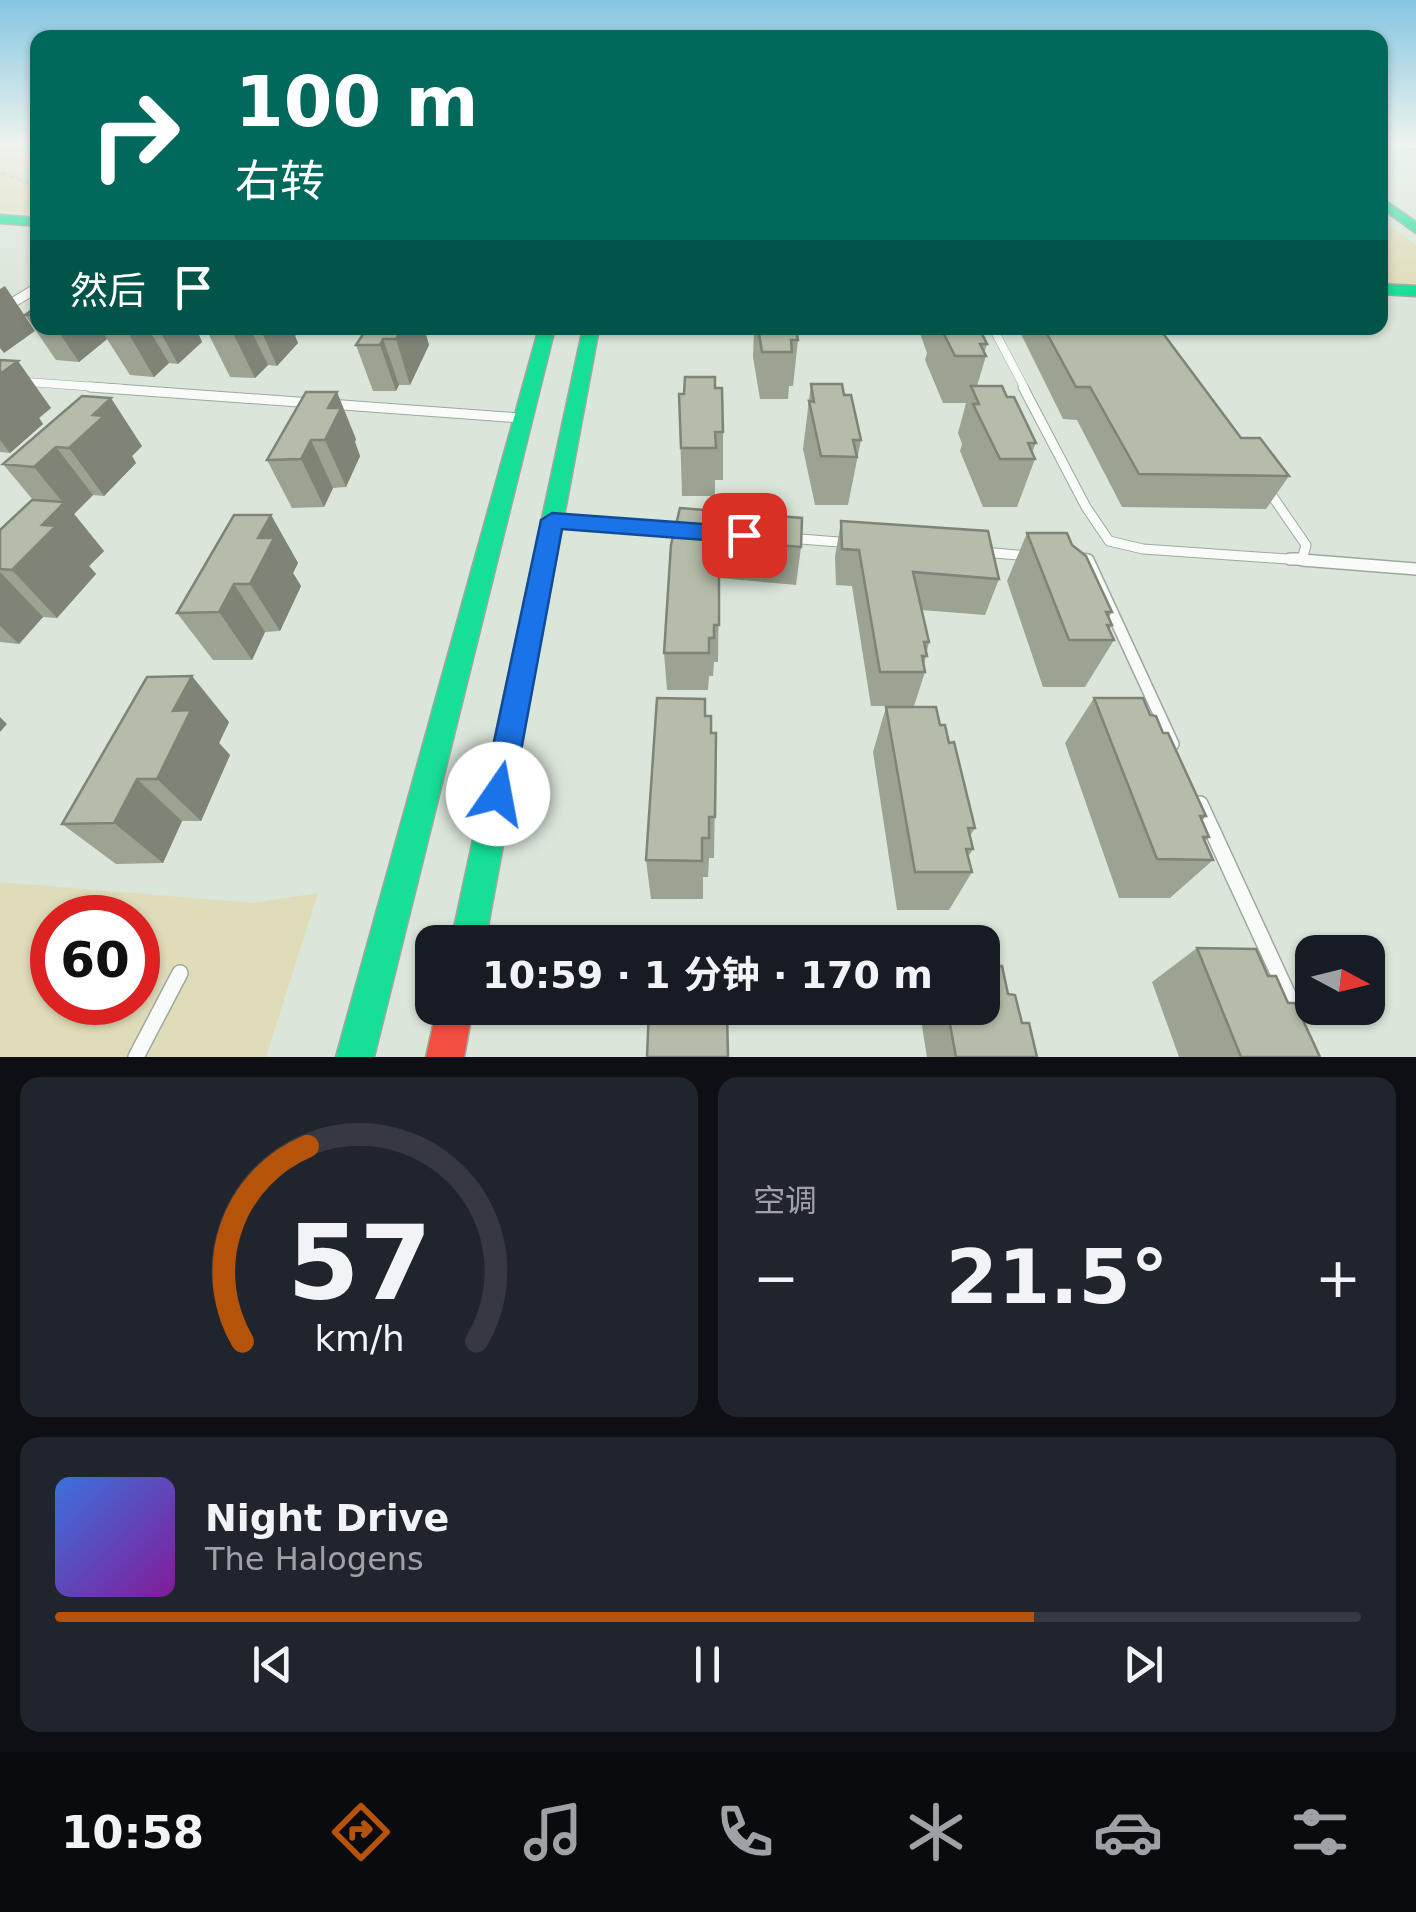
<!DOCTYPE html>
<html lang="zh">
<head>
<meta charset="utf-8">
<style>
	:root { --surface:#171b24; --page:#20242c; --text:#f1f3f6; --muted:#9ea1a6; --line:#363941; --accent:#b45309 }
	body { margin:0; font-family:"DejaVu Sans","Noto Sans SC",sans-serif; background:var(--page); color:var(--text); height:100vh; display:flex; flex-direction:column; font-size:38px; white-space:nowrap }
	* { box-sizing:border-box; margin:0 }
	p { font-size:32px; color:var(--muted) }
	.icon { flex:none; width:55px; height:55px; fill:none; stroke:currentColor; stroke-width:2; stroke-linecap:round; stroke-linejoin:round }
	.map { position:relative; height:1057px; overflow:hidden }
	.drawer { display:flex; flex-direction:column; gap:20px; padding:20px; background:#0d0f14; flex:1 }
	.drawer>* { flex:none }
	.guide { position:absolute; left:30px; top:30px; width:1358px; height:305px; border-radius:20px; box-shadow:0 2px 8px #0004; background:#00695c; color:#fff; overflow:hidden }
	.needle { width:65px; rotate:97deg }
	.tools { position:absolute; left:1295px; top:935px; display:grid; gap:20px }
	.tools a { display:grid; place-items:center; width:90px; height:90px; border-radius:20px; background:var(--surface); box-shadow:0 2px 8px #0004; font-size:50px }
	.speed { position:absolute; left:30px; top:895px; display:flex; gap:20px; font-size:50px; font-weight:700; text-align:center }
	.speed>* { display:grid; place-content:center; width:130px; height:130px; border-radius:50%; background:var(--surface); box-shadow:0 2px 8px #0004; line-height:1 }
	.speed .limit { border:15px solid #d22; background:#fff; color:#111 }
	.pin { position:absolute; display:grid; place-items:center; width:85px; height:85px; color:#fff; margin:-42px; border-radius:20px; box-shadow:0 5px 15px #0006 }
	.me { position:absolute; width:110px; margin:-55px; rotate:12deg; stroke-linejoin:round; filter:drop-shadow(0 0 8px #0008) }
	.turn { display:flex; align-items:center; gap:35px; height:210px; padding:0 40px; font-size:45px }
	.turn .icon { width:130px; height:130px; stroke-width:2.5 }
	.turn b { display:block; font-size:70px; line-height:85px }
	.then { display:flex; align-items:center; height:95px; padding:0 40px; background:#0003; gap:20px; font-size:38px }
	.big { font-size:75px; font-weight:700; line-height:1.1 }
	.drawer .widget { flex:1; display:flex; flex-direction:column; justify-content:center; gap:15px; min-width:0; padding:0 35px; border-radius:20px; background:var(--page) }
	.drawer .dial { align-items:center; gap:0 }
	.dial svg { height:260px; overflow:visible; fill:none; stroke:var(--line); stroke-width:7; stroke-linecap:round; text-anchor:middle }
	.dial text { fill:var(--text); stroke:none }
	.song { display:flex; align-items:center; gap:30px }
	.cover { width:120px; height:120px; border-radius:15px; background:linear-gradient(135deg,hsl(220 70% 55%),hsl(290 70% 35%)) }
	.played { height:10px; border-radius:5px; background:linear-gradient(90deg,var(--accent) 75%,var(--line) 75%) }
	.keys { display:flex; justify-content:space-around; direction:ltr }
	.heat { display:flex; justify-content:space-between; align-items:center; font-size:55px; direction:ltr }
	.drawer .tiles { flex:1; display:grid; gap:20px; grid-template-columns:1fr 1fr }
	.widget:last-child { grid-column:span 2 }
	.trip { position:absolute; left:415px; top:925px; width:585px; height:100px; border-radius:20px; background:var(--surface); box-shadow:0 2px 8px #0004; font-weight:700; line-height:100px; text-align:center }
	.menu { display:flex; height:160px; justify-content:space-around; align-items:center; background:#090b0e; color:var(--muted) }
	.menu .icon { width:70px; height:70px }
	.menu .active { color:var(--accent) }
	.menu b { font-size:45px; color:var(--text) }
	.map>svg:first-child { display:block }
	.green { fill:#e0dcba; fill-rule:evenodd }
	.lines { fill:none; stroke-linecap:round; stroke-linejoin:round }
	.lane-far4-casing { stroke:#9fa89f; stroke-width:8 }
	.lane-far3-casing { stroke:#9fa89f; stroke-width:9 }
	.lane-far2-casing { stroke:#9fa89f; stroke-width:11 }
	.lane-far1-casing { stroke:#9fa89f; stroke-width:14 }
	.lane-casing { stroke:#9fa89f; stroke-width:18 }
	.street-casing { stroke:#9fa89f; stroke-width:2 }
	.fast-casing { stroke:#9fa89f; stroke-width:3 }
	.jam-casing { stroke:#9fa89f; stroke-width:3 }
	.path { stroke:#c2c6c2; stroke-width:2.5; stroke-dasharray:6 2.5; stroke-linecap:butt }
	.lane-far4 { stroke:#f9fbf9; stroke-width:6 }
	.lane-far3 { stroke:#f9fbf9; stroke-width:8 }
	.lane-far2 { stroke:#f9fbf9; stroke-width:9 }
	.lane-far1 { stroke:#f9fbf9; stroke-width:11 }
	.lane { stroke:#f9fbf9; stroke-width:15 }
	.street { fill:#f9fbf9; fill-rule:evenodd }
	.fast { fill:#16e098; fill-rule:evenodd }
	.jam { fill:#f24e42; fill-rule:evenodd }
	.wall { fill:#9ca392 }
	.shaded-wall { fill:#7f8477 }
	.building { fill:#b5bdaa; stroke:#7f8477; stroke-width:2.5 }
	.route { fill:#1a73e8; stroke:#114b97; stroke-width:2.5 }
</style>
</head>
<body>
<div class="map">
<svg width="1416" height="1057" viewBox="0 0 1416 1057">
	<rect width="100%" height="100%" fill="#dae6da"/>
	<!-- green -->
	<path class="green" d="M0,145H37V213L0,211Z
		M1380,219L1416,245V291L1380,289Z
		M0,882L253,903L318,893L266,1057H0ZM52,918H138V1002H52Z"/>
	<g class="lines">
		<defs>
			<path id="lane-far4" d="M1380,145L1416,146"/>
			<path id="lane-far3" d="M993,328L1025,389
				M0,380L124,389"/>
			<path id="lane-far2" d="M90,387L312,403
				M1023,387L1086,507L1109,541L1143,549L1302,560L1306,545L1266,487
				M329,404L521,418
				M559,521L686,530
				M788,538L851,543
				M982,552L1030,556
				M1077,559L1089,562
				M1302,560L1323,562"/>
			<path id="lane-far1" d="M1079,559L1088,560L1173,744
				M1290,559H1302
				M1302,560L1416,569"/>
			<path id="lane" d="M1200,804L1296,1012
				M136,1057L180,973"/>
			<path id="street" d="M38,282V293L0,315V305Z"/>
			<path id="fast" d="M1380,197L1416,222V233L1380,207Z
				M0,215L38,218V226L0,223Z
				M1380,284L1416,286V296L1380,294Z
				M539,328H555L374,1057H336Z
				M583,328H599L485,942H451Z"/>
			<path id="jam" d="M437,1008H473L464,1057H426Z"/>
		</defs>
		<!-- lane-far4 casing -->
		<use href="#lane-far4" class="lane-far4-casing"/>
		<!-- lane-far3 casing -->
		<use href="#lane-far3" class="lane-far3-casing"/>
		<!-- lane-far2 casing -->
		<use href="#lane-far2" class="lane-far2-casing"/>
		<!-- lane-far1 casing -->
		<use href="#lane-far1" class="lane-far1-casing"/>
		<!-- lane casing -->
		<use href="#lane" class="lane-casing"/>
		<!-- street casing -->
		<use href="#street" class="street-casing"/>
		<!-- fast casing -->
		<use href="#fast" class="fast-casing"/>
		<!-- jam casing -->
		<use href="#jam" class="jam-casing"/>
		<!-- path -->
		<path class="path" d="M0,173L38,186"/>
		<!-- lane-far4 -->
		<use href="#lane-far4" class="lane-far4"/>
		<!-- lane-far3 -->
		<use href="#lane-far3" class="lane-far3"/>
		<!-- lane-far2 -->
		<use href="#lane-far2" class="lane-far2"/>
		<!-- lane-far1 -->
		<use href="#lane-far1" class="lane-far1"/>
		<!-- lane -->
		<use href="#lane" class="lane"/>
		<!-- street -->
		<use href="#street" class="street"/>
		<!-- fast -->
		<use href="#fast" class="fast"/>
		<!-- jam -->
		<use href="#jam" class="jam"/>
	</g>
	<!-- wall -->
	<path class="wall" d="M38,306V328H205L206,329L199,335L202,342L178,364L169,363L154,377L130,375L107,339L79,362L56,360L25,315Z
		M211,328H298L299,331L295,336L298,343L277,366L268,365L255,378L230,377L207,331Z
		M367,328H424L429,345L410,385H399L396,391H373L356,345Z
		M754,328H796L798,340L793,386H789L788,399H760L753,357Z
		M918,328H979L987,344L984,353L986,356L977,386L1007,397L1036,443L1032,452L1035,459L1017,507H983L960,451L962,444L958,433L966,403H943L925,360L927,353Z
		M1018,328H1159L1241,438L1289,476L1266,509L1122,507L1077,420L1063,419Z
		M0,360L51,408L39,418L43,424L10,453L0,452Z
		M811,384L844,395L861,440L848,505H815L803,449Z
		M715,388L723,432V480H715V496H682L679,394Z
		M306,392L356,439L355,442L360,456L346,487L333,488L324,507L292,508L267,460Z
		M82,396L142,446L132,456L136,463L104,496L93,495L74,514L104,551L89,566L96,574L57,618L43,617L19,644L0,642V530L33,500L3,464Z
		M680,508L801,547L796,585L719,578L718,662H714L713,676H709L708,690H667L664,653Z
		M271,515L298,563L293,573L301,586L280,631L265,632L252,660H213L177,613Z
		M841,521L999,579L985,615L921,610L929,642L924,665L925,672L914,706H871L852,586L836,585L835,557Z
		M1027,533L1072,545L1112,612L1109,617L1112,625L1109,630L1114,640L1085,687H1043L1007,581Z
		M1094,698L1150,715L1206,816L1202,821L1209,837L1205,841L1213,860L1170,898H1119L1065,743Z
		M886,707L940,725L949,743L975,828L970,836L973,849L968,857L972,872L949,910H897L873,752Z
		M705,716L711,733H716L714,858H709L708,877H703V899H651L646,860Z
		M229,722L219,743L230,755L201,821H182L163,863L116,864L62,824Z
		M1197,948L1268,976L1288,1003L1320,1057H1179L1152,982Z
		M1008,994L1037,1057H927L919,1008H982Z"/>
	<!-- shaded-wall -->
	<path class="shaded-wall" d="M5,286L35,331L4,353L0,348V289Z
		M56,328H121L101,329L107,339L79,362Z
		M131,328H148L169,363L154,377L127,331Z
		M158,328H205L206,329L199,335L202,342L178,364Z
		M238,328H250L268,365L255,378L233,333Z
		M260,328H298L299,331L295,336L298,343L277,366Z
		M402,328H424L429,345L410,385L396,339Z
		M383,339L399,385L396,391L380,345Z
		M18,361L51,408L39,418L43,424L10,453L0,440V374Z
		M337,392L356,439L355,442L360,456L346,487L325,440L328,408Z
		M111,398L142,446L132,456L136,463L104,496L69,448L93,415Z
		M311,440L333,488L324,507L301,459Z
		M56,447L93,495L74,514L104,551L89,566L96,574L57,618L12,570L42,525L64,504L34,467Z
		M271,515L298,563L293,573L301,586L280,631L250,584L258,538Z
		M0,572L43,617L19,644L0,626Z
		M234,584L265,632L252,660L219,612Z
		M192,676L229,722L219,743L230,755L201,821L157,779L173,711Z
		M0,717L7,724L0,732Z
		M137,779L182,821L163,863L114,823Z"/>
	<!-- building -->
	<path class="building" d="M38,306V315H25Z
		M104,328H131L127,331L101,329Z
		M211,328H238L233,333L207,331Z
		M367,328H402L396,339H383L380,345H356Z
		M758,328H796L798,340H791L792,352H762Z
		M941,328H979L987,344H980L986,356H955Z
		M1044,328H1159L1241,438H1260L1289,476L1139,474L1090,387H1076Z
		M0,360L18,361L0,374Z
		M685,377H715V388H722L723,432H715L716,448H681L679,394H684Z
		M811,384H842L844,395H851L861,440H853L857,457L821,456L809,401L814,402Z
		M971,386H1002L1007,397H1014L1036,443H1028L1035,459H1000L973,404H979Z
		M306,392H337L328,408H341L325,440H311L301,459L267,460Z
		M82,396L111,398L93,415L104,416L69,448L56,447L34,467L3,464Z
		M32,500L65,502L42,525L56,526L12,570L0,569V530Z
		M680,508L802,518L801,547L719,540V625H714V638H709V653H664L671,545Z
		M234,515H271L258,538H274L250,584H234L219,612L177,613Z
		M841,521L988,531L999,579L913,572L929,642H924L927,656H922L925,672H880L859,550L842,549Z
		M1027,533H1067L1072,545L1086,556L1112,612H1106L1112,625H1107L1114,640H1069Z
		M192,676L173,711L191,710L157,779H137L114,823L62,824L147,677Z
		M657,698L705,699V716H711V733H716L715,817H709V838H702V861L646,860Z
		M1094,698H1143L1150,715L1156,716L1163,733H1168L1206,816H1200L1209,837H1203L1213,860L1157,859Z
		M886,707H936L940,725H945L949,743L954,742L975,828H968L973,849H966L972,872H915Z
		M1197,948L1256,949L1268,976H1276L1288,1003H1295L1320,1057H1241Z
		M982,966H1002L1008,994L1015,995L1022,1023H1029L1037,1057H956L947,1008H982Z
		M649,1008H721V1010H727L728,1057H647Z"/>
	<!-- sky -->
	<linearGradient id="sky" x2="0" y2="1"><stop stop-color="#85c6e2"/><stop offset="0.49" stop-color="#eef4ee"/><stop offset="1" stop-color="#eef4ee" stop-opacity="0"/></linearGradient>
	<rect width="1416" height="293" fill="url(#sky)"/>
	<!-- route -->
	<path class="route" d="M552,513L744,527L755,535L744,543L562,529L513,794L509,804L498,808L487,804L483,794L541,520Z"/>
</svg>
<div class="tools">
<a><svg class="needle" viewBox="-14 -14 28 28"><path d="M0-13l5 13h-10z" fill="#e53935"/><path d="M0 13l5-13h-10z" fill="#9ea1a6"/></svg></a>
</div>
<div class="speed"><div class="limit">60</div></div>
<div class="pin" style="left:744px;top:535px;background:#d93025"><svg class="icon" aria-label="arrive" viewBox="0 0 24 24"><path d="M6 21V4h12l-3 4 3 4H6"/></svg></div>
<svg class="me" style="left:498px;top:794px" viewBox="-20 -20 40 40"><circle r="19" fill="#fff"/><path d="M0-13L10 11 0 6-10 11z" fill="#1a73e8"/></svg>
<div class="trip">10:59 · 1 分钟 · 170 m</div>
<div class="guide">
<div class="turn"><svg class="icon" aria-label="right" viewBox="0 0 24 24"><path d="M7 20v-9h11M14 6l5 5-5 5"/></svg><div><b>100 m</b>右转</div></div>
<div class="then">然后<svg class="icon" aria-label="arrive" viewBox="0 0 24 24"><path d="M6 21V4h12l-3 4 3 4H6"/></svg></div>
</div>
</div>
<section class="drawer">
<div class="tiles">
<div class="widget dial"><svg viewBox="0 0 100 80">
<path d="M14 69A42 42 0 1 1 86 69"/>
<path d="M14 69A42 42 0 0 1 34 9" stroke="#b45309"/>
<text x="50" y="56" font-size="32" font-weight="700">57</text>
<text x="50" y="72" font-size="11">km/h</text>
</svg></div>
<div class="widget"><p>空调</p>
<div class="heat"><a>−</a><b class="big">21.5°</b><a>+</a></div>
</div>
<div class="widget">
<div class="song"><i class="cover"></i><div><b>Night Drive</b><p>The Halogens</p></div></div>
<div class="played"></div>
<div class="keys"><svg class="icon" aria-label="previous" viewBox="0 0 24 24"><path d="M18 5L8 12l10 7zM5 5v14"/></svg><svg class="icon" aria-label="pause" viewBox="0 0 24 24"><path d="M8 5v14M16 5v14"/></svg><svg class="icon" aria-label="next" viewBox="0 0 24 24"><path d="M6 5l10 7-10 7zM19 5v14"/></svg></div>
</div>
</div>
</section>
<nav class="menu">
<b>10:58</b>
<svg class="icon active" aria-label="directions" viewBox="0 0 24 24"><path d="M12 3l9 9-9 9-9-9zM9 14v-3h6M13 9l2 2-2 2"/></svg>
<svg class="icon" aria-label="music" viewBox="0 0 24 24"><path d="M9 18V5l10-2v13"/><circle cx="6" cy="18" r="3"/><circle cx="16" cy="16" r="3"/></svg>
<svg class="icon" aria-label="phone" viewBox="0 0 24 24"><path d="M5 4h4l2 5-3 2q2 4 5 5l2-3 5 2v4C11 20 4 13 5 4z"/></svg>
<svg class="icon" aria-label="climate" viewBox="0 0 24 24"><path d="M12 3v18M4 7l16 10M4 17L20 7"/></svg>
<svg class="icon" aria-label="car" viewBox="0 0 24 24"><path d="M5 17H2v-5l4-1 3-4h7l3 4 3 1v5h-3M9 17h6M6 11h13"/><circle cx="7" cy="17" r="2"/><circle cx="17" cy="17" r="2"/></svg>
<svg class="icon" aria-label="filters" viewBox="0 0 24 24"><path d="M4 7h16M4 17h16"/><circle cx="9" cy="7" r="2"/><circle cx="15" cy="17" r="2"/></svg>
</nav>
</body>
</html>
